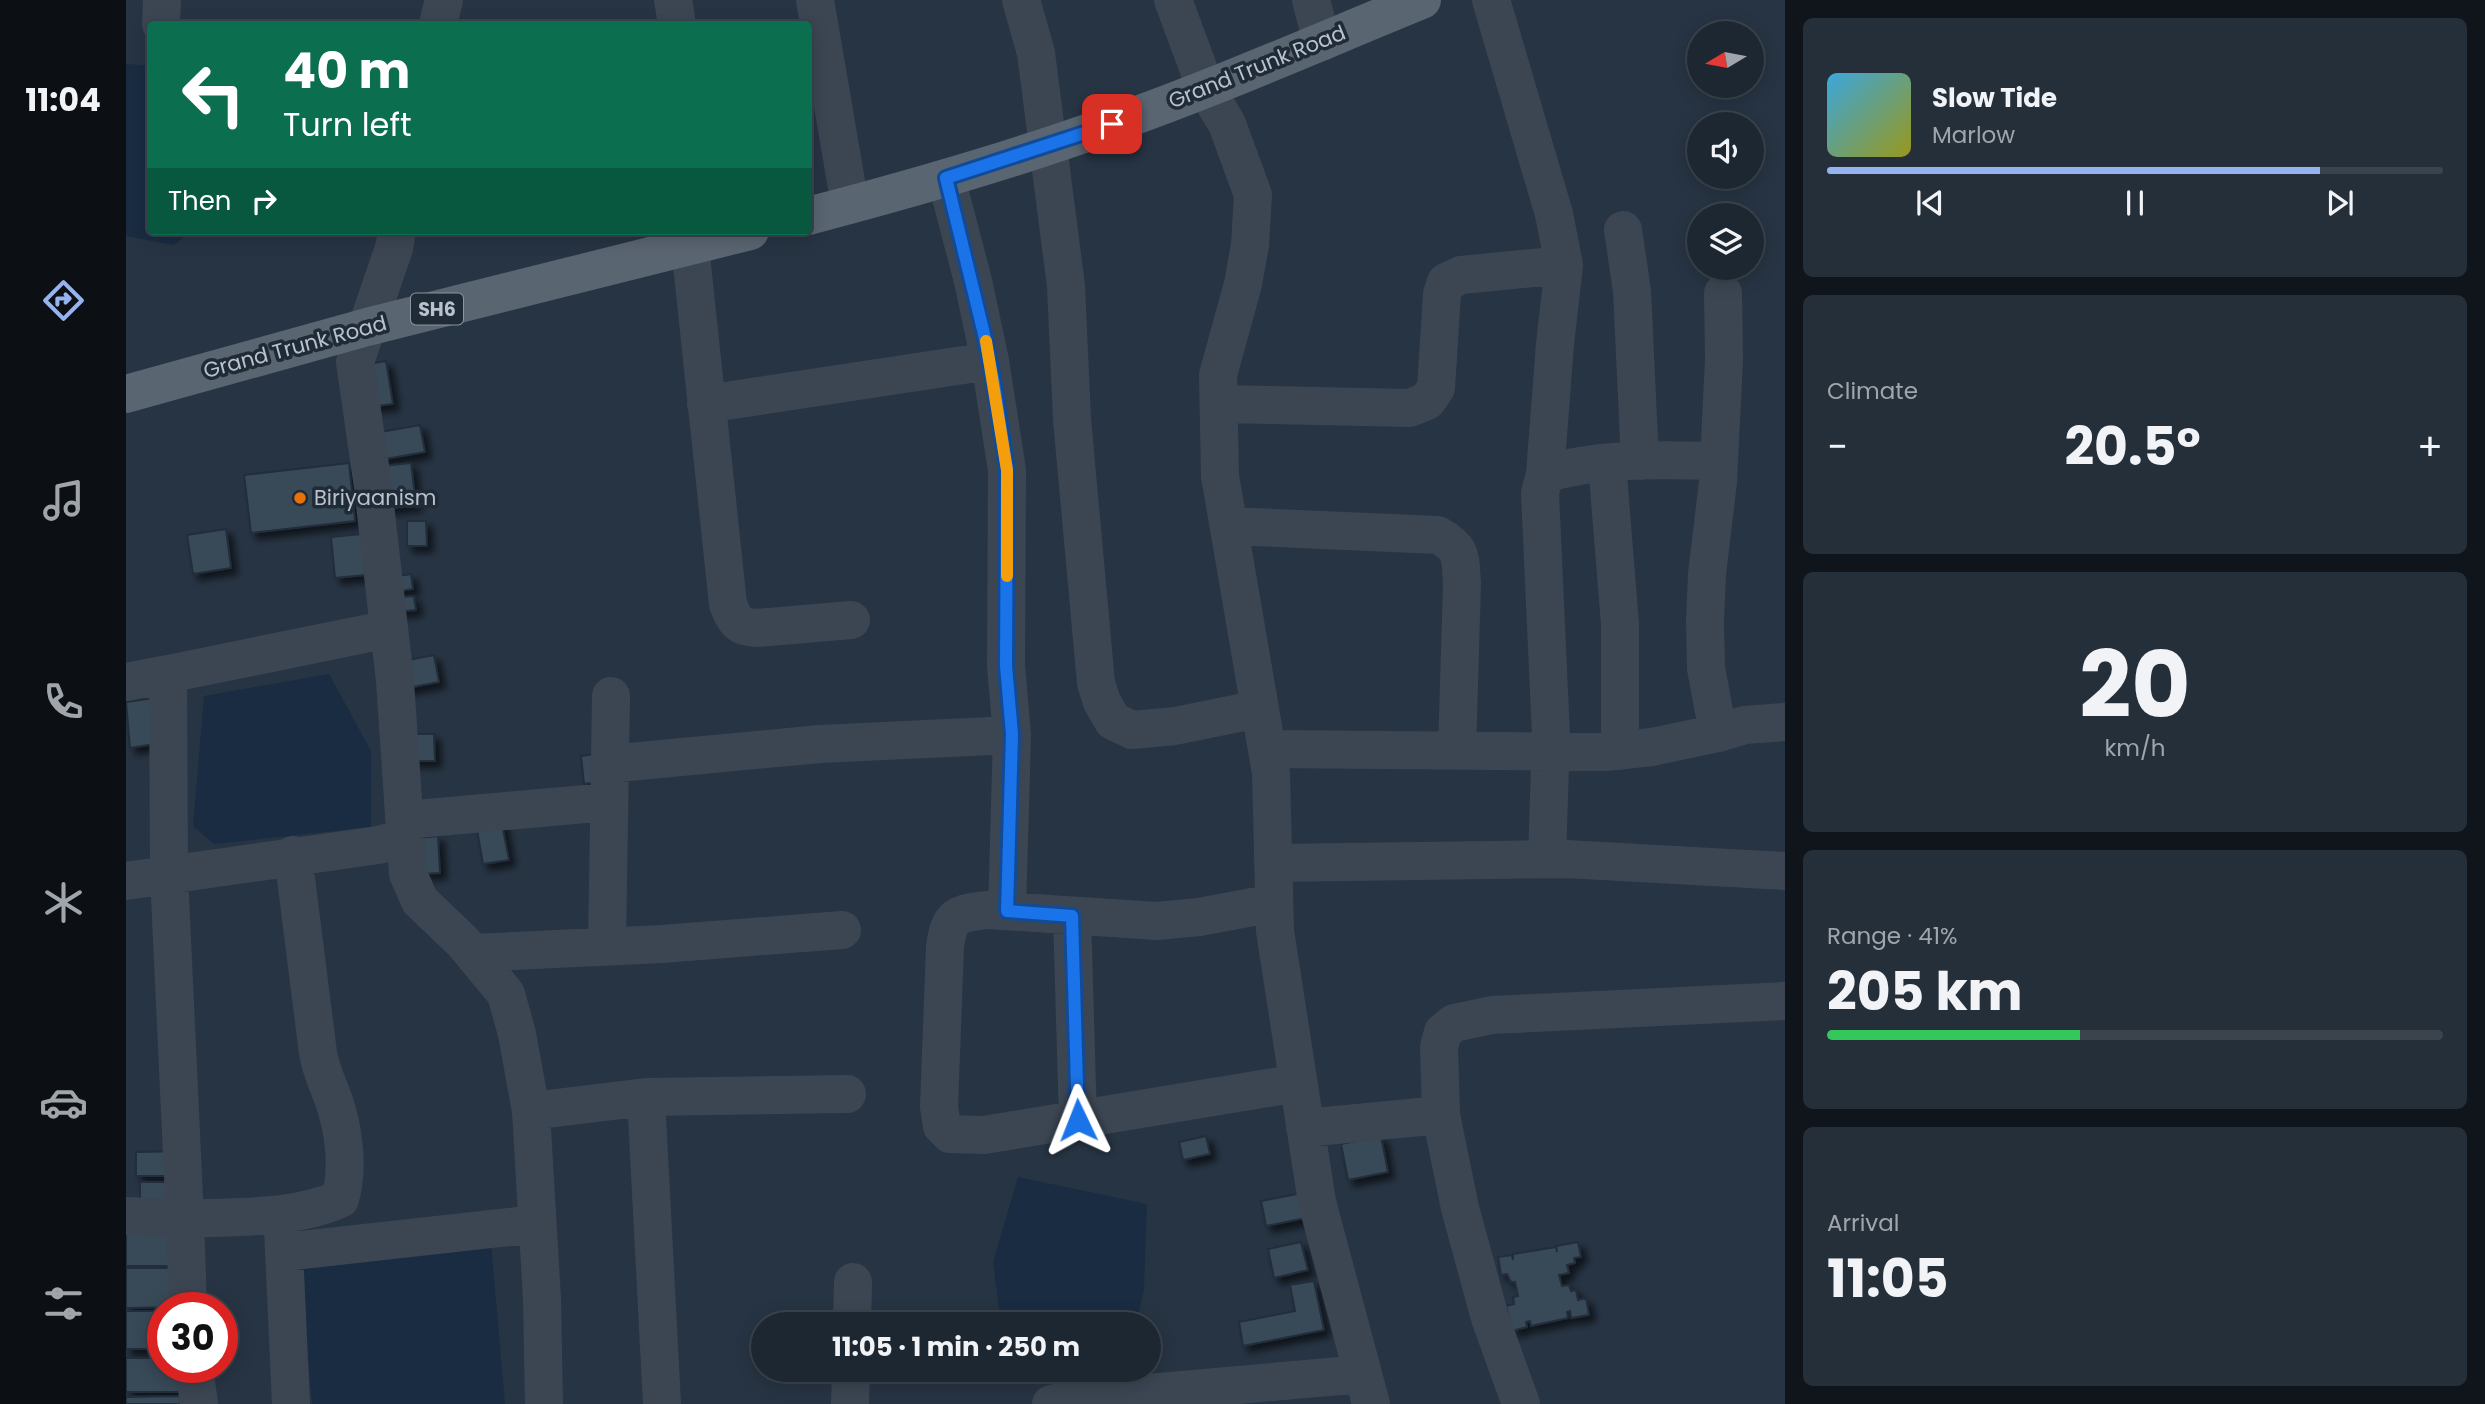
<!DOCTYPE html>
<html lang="en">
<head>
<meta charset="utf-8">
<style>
	:root { --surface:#1d2732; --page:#252f3a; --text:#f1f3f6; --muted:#a0a5ac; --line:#3b444d; --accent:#95b2f1 }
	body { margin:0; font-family:Poppins,sans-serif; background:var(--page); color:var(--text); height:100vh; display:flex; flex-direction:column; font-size:26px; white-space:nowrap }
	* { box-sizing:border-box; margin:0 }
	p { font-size:23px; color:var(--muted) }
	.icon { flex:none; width:38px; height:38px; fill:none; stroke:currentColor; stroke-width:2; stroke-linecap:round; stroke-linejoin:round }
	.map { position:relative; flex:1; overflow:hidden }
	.side { display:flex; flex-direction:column; gap:18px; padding:18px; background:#10151c; width:700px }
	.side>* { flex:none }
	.top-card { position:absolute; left:21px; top:21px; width:665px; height:214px; border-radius:7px; box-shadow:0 4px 18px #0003,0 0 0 2px var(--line); background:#0b6e4f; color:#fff; overflow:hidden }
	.needle { width:46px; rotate:260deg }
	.fabs { position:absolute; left:1561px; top:21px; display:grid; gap:14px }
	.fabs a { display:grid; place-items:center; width:77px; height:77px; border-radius:50%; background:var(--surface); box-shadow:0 4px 18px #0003,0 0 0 2px var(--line); font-size:35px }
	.speed { position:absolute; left:21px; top:1292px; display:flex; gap:14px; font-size:35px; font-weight:700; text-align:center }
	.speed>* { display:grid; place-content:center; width:91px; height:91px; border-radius:50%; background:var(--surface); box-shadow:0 4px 18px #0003,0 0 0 2px var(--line); line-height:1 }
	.speed .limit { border:10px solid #d22; background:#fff; color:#111 }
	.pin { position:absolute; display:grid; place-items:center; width:60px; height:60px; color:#fff; margin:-30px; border-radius:14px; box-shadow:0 4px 10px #0006 }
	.me { position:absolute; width:77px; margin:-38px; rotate:358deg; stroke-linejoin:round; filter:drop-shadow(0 0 5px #0008) }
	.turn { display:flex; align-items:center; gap:24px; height:147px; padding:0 21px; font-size:32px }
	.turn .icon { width:91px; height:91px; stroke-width:2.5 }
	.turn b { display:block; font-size:49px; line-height:60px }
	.then { display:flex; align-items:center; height:66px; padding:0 21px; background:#0003; gap:14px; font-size:26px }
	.big { font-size:52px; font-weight:700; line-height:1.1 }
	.side .tile { flex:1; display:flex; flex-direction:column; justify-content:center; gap:10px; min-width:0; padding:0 24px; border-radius:10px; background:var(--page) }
	.side .dial { align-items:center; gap:0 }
	.dial b { font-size:91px; line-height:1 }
	.song { display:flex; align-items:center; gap:21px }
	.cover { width:84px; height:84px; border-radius:10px; background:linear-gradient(135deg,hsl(200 70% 55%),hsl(60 70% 35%)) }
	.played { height:7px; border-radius:4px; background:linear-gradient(90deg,var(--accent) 80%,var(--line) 80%) }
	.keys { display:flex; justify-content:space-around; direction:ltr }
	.heat { display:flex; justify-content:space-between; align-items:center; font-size:38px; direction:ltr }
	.charge { height:10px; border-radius:5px; background:linear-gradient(90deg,#34c759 41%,var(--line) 0) }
	.trip { position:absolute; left:625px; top:1312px; width:410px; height:70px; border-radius:35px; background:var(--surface); box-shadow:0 4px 18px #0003,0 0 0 2px var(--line); font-weight:700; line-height:70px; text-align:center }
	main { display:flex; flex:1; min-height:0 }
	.tabs { display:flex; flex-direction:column; width:126px; justify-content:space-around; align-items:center; background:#0c1014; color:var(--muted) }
	.tabs .icon { width:49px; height:49px }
	.tabs .on { color:var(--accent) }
	.tabs b { font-size:32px; color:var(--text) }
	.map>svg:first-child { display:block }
	.water { fill:#1a2c42 }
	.building { fill:#394959; stroke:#222d3a; stroke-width:2; filter:url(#shadow) }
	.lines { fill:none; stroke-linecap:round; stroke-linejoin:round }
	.minor { stroke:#3c4653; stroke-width:38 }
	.major { stroke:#5a6572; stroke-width:38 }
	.route-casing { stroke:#114b97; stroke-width:18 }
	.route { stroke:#1a73e8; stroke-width:12 }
	.slow { stroke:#f59e0b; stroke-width:12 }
	.food-dot { fill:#e8710a; stroke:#202b38; stroke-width:2.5 }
	.labels { text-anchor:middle; stroke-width:7; stroke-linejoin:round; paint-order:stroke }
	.shield { fill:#202b38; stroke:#8b94a0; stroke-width:2 }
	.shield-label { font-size:19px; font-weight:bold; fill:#b9c1cc }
	.street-label { font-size:21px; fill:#b9c1cc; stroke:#202b38 }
	.poi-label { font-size:21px; fill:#b9c1cc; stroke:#202b38; text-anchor:start }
</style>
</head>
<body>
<main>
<nav class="tabs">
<b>11:04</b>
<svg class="icon on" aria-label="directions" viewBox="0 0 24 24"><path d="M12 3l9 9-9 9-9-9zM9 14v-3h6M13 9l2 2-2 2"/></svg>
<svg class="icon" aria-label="music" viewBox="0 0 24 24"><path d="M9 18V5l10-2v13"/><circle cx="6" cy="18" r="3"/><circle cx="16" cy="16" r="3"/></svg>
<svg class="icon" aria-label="phone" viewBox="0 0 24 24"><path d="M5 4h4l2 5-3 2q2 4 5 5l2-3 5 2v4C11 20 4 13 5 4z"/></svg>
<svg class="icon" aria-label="climate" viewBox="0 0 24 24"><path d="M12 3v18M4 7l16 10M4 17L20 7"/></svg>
<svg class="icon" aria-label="car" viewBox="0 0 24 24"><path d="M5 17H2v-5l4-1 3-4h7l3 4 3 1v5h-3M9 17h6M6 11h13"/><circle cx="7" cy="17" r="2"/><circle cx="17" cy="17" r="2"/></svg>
<svg class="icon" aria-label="filters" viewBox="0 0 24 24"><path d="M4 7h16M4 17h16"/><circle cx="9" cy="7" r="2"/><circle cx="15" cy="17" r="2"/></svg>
</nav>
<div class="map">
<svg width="1659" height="1404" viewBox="0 0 1659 1404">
	<defs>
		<filter id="shadow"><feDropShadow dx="6" dy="6" stdDeviation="3.5" flood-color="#0009"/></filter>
	</defs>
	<rect width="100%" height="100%" fill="#273443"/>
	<!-- water -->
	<path class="water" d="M0,64L24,66V231H65L48,245L0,236Z
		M203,674L245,751V827L88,844L67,826L78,696Z
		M892,1177L1021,1204L1018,1289L1010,1325H875L867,1262Z
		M363,1220L379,1404H186L171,1237Z
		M920,1370H976L951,1386Z"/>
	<!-- building -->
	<path class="building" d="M260,361L267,404L244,407L237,365Z
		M294,425L299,452L254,460L249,433Z
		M223,463L229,521L125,533L118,475Z
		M285,463L290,505L259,509L255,466Z
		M281,521H300L301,546H281Z
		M100,529L105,568L67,574L61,535Z
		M236,534L240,575L209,578L205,537Z
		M285,574L287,589L268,592L265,577Z
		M288,596L290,610L267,612L266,598Z
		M308,655L313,682L277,689L272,662Z
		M28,698L35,743L4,748L0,702Z
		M282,734H308L309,761H283Z
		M469,754L472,782L458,784L455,756Z
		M375,819L383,860L357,864L350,824Z
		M312,836L314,873L296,874L293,838Z
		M1080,1136L1084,1154L1057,1160L1053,1142Z
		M1255,1136L1262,1172L1222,1180L1215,1144Z
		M57,1151V1176H10V1152Z
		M14,1182H54V1206H14Z
		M1181,1192L1185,1217L1140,1226L1135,1201Z
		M0,1226L51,1227L52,1266H0Z
		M1175,1242L1182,1270L1148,1278L1142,1249Z
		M1452,1242L1455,1257L1448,1258L1449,1263L1441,1265L1443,1273L1433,1275L1436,1286L1443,1285L1445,1291L1450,1290L1452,1300L1460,1298L1463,1315L1445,1318L1444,1311L1441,1312L1442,1318L1405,1326L1404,1321L1400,1322L1401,1327L1386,1331L1380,1306L1388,1304L1387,1297L1392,1296L1389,1282H1385L1381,1274L1375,1275L1372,1257L1386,1255L1387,1260V1254L1430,1247L1431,1252L1430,1246Z
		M0,1268H54V1307L0,1308Z
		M1188,1281L1198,1330L1117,1346L1113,1322L1169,1311L1164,1285Z
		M0,1311H37V1349H0Z
		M0,1358H37V1367H57V1392H0Z
		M55,1396V1404H0V1397Z"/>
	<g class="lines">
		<!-- minor -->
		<path class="minor" d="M547,0L551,24
			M689,0L724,205
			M895,0L910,53L940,286L946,419L970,683L976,702L987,721L1006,730L1049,726L1133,709
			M1047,0L1080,89L1101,124L1127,195L1124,245L1117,284L1092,375L1094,476L1145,773L1149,931L1191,1202L1245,1404
			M1185,0L1196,42
			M1365,0L1428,214L1438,265L1429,344L1419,474
			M35,24L36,0
			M312,24L318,0
			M820,178L847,281L864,361L881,470L880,666L886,735L881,911
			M1497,230L1506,291L1514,461
			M271,231L268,248L229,362L247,487L269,681L282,874L294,901L337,942L380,994L391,1034L405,1111L416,1299L418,1404
			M564,246L602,604C609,621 611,627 631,628L725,620
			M580,404L864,361
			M1093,404L1284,408L1301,401L1310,388L1316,294L1320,282L1335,275L1438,265
			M1481,463L1494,624V751
			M1103,526L1312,535C1337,549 1334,557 1336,583L1331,751
			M42,674L263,629
			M0,682L42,674L43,875L59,1219C110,1216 166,1220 214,1199C223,1168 218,1131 208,1101C202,1084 195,1071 192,1053L167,855
			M1592,733L1580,668L1579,621L1581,574L1592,482L1598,360L1597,293
			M1141,749L1479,752L1526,747L1592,733L1619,725L1659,722
			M482,764L694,744L886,735
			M279,820L482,802
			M1421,859L1425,736L1414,493L1419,474C1475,457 1535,460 1593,461
			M1147,863L1440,859L1659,871
			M0,881L252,845L280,838
			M1148,903L1073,917L1031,921L862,910C831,913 823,915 819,947L813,1107L816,1126L824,1134L858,1135L1172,1083
			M946,916L952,1120
			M481,946L485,696
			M346,953L536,944L716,930
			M520,1097L536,1404
			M405,1111L520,1097L721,1094
			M1179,1128L1315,1115
			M0,1216L59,1219L62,1307
			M157,1228L165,1404
			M158,1252L411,1224
			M726,1325L727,1282
			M68,1367L73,1404
			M724,1404L725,1370
			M925,1404L942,1400L1237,1374
			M1395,1404L1364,1318L1334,1208L1315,1115L1313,1047L1317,1032L1328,1023L1366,1015L1659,1001"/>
		<!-- major -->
		<path class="major" d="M682,216C785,189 887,160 986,124C1091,87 1193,42 1296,0
			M0,394L241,327L624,231"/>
	</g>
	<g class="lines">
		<defs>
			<path id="route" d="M952,1120L946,916L881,911L886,734L880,666L881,470L868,384L858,334L820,178L986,124"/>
		</defs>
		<!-- route casing -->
		<use href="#route" class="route-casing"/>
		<!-- route -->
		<use href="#route" class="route"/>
		<!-- slow -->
		<path class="slow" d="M860,341L881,470V576"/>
	</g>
	<!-- markers -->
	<circle class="food-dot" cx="174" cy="498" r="7"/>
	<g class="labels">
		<!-- shield labels -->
		<rect class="shield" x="285" y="293.5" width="52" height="31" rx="5"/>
		<g class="shield-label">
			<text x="311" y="316">SH6</text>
		</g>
		<!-- street labels -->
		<g class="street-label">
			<text transform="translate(1131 67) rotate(-22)" y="7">Grand Trunk Road</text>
			<text transform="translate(169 347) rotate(-15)" y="7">Grand Trunk Road</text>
		</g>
		<!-- poi labels -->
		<g class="poi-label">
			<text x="188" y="505">Biriyaanism</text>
		</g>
	</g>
</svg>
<div class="fabs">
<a><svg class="needle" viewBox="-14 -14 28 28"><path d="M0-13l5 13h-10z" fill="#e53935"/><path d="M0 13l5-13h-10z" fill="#a0a5ac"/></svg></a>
<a><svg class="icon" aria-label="sound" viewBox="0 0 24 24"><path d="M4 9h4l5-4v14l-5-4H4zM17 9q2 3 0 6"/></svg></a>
<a><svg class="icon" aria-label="layers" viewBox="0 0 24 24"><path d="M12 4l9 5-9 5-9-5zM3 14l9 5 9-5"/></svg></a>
</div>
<div class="speed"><div class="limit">30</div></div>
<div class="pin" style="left:986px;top:124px;background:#d93025"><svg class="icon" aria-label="arrive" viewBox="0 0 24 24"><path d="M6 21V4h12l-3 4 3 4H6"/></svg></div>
<svg class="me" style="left:952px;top:1120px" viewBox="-20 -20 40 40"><path d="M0-17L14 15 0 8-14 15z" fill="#1a73e8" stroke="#fff" stroke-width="4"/></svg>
<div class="trip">11:05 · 1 min · 250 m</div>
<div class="top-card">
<div class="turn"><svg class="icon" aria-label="left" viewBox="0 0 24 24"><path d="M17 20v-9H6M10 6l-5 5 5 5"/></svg><div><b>40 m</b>Turn left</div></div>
<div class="then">Then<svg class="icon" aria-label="right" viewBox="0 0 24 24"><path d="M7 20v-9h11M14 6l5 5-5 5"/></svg></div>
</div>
</div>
<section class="side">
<div class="tile">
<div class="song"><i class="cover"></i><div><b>Slow Tide</b><p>Marlow</p></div></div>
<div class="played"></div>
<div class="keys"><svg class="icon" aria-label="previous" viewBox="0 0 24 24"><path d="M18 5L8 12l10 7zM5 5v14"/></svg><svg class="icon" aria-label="pause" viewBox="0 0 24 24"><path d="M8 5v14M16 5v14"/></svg><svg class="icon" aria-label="next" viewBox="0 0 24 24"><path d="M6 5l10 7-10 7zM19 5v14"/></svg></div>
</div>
<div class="tile"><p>Climate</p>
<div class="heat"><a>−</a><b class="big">20.5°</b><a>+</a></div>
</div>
<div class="tile dial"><b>20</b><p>km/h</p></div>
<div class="tile"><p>Range · 41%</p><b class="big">205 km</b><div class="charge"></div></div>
<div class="tile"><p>Arrival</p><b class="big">11:05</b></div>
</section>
</main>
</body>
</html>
